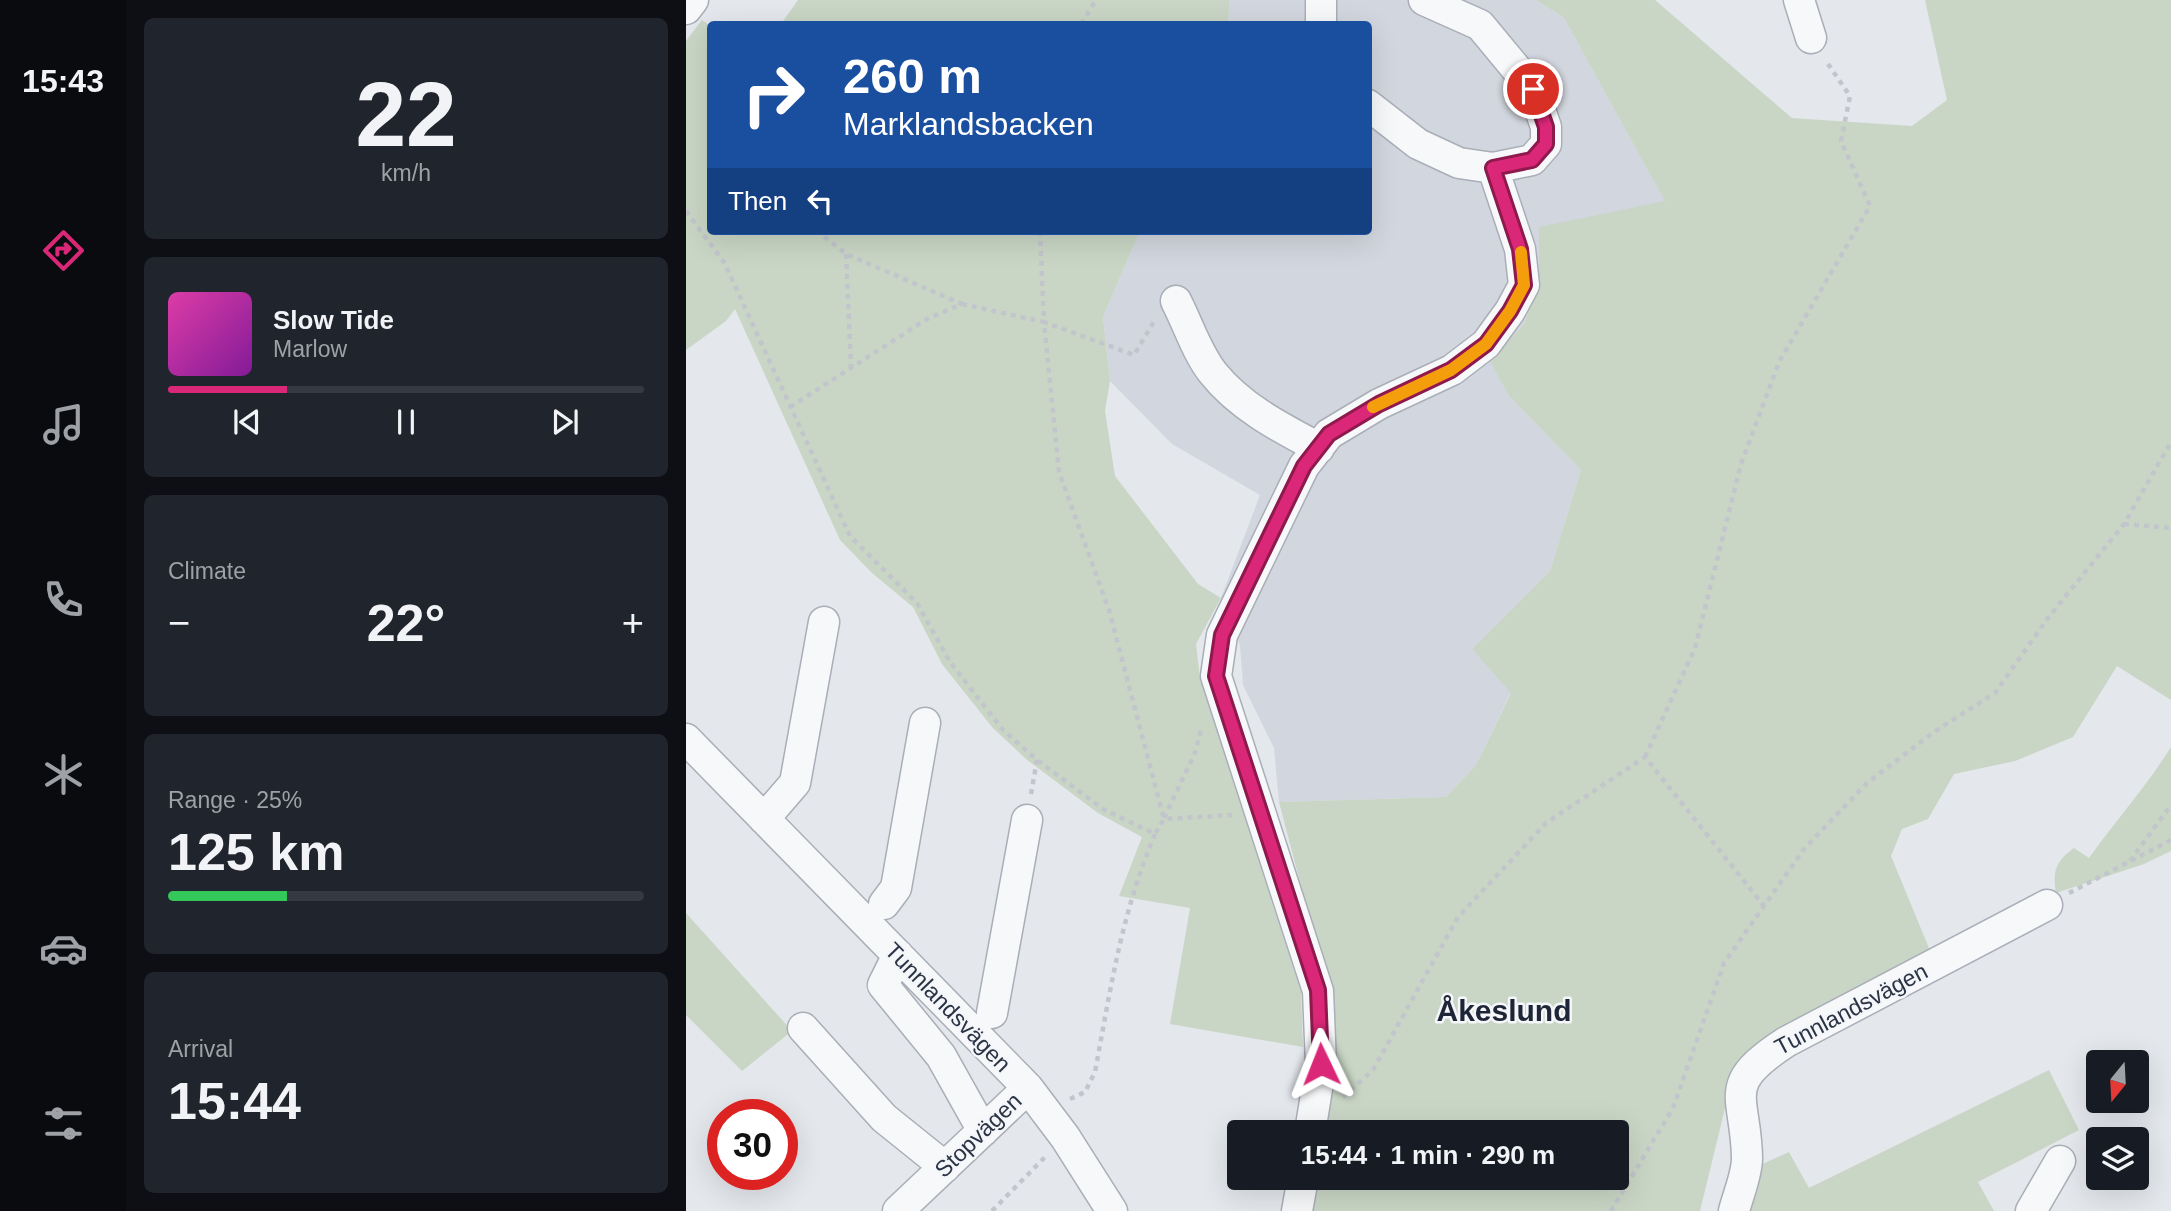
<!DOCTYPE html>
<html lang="en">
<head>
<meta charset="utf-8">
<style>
	:root { --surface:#171b24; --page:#20242c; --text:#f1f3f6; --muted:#9ea1a6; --line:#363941; --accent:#db2777 }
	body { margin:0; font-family:Arial,sans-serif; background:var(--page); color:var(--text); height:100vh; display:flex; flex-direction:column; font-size:26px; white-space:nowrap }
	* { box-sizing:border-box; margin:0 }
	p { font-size:23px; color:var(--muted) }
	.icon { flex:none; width:38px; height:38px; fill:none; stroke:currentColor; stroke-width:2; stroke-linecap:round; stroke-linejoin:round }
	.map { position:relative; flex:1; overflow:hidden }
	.panel { display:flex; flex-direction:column; gap:18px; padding:18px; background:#0d0f14; width:560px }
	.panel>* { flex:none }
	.banner { position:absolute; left:21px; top:21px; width:665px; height:214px; border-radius:7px; box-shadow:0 7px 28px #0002; background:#1a4fa0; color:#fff; overflow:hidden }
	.needle { width:46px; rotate:198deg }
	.fabs { position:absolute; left:1400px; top:1050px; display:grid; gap:14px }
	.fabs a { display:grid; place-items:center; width:63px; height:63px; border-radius:7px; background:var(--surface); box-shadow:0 7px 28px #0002; font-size:35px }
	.speed { position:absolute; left:21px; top:1099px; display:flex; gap:14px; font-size:35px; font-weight:700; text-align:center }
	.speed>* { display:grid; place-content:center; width:91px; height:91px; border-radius:50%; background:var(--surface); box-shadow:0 7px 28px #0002; line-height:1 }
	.speed .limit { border:10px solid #d22; background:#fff; color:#111 }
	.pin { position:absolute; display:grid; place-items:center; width:60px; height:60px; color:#fff; margin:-30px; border:4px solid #fff; border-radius:50%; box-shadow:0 2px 7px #0007 }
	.me { position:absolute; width:77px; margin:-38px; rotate:358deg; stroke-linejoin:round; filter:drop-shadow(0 0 5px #0008) }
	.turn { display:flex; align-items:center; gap:24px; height:147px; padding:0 21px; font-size:32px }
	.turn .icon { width:91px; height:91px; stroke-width:2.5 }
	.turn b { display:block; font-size:49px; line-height:60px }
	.then { display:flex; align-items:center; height:66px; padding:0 21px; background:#0003; gap:14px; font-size:26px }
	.big { font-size:52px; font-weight:600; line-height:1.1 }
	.panel .tile { flex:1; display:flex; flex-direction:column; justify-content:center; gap:10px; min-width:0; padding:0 24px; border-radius:10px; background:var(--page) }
	.panel .dial { align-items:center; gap:0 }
	.dial b { font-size:91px; line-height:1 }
	.song { display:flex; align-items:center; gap:21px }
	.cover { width:84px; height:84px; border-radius:10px; background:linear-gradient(135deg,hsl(320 70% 55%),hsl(290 70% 35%)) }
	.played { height:7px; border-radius:4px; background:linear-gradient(90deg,var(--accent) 25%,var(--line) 25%) }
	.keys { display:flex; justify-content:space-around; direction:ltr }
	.heat { display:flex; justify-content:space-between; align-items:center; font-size:38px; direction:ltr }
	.charge { height:10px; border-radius:5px; background:linear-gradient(90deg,#34c759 25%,var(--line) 0) }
	.trip { position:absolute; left:541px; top:1120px; width:402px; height:70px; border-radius:7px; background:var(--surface); box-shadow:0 7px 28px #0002; font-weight:600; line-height:70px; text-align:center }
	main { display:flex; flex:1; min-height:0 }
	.menu { display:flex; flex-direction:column; width:126px; justify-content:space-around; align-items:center; background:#090b0e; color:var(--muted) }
	.menu .icon { width:49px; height:49px }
	.menu .on { color:var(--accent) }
	.menu b { font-size:32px; color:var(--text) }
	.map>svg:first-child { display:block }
	.built { fill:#d2d6de }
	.green { fill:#c9d6c5 }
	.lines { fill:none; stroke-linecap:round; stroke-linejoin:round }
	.minor-casing { stroke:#a9aeb7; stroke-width:33 }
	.path { stroke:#c2c5cb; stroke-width:4.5; stroke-dasharray:5 5; stroke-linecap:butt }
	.minor { stroke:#f7f8fa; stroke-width:30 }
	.route-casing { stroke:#8e194d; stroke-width:18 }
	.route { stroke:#db2777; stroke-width:12 }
	.slow { stroke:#f59e0b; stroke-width:12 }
	.labels { text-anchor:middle; stroke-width:5; stroke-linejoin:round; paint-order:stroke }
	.street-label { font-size:23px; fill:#2b3445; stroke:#f4f6f9 }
	.district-label { font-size:30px; font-weight:bold; fill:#1d2536; stroke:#f4f6f9 }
</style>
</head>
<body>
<main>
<nav class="menu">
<b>15:43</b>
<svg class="icon on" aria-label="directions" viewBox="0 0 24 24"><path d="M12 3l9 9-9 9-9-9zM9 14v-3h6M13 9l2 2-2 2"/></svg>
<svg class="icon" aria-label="music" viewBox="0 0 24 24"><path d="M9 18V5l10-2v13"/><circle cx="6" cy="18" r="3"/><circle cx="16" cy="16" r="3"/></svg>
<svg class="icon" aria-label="phone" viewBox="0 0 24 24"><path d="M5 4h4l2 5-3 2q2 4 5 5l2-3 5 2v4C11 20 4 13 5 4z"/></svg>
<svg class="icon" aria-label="climate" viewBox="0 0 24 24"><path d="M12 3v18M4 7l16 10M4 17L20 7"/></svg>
<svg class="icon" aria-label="car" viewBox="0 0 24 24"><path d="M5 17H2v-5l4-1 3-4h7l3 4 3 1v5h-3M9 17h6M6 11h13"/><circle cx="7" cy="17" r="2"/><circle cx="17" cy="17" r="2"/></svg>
<svg class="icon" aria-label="filters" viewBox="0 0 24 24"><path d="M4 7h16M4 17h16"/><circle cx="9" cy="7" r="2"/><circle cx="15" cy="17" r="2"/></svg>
</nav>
<section class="panel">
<div class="tile dial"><b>22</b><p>km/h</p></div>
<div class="tile">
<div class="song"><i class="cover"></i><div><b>Slow Tide</b><p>Marlow</p></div></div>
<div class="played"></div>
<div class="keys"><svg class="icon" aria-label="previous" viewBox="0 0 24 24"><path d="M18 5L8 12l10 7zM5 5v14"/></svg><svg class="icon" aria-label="pause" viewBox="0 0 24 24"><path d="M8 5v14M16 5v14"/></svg><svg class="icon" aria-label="next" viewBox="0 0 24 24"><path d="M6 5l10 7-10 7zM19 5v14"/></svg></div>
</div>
<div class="tile"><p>Climate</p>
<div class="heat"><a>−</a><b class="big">22°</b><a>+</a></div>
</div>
<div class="tile"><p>Range · 25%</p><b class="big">125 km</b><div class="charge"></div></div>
<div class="tile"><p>Arrival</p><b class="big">15:44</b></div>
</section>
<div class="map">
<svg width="1485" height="1211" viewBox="0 0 1485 1211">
	<rect width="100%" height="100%" fill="#e4e7ec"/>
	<!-- built -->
	<path class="built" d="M544,0H850L878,18L980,202L853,228V281L838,324L805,361L823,396L895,470L864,571L786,649L825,692L790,765L760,797L593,802L588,748L557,685L554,645L535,598L574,495L486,444L424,381L417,317L454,231H682V24H542Z"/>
	<!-- green -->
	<path class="green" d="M112,0H544L542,24H95Z
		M850,0H969L1106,118L1226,126L1261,100L1239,0H1485V700L1431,666L1387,737L1329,761L1268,774L1242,819L1216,829L1205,856L1245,953L1189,977L1049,1067L1014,1211H627L633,1178H931V1132H640L646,1060L642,988L593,802L760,797L790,765L825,693L786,649L864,571L895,470L823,396L804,361L838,324L853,281V227L979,201L878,18Z
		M16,20L24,26V231H454L417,317L424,381L419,411L429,476L512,584L535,598L510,644L514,679L615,992L617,1047L484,1024L504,908L433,896L456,837L412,813L340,759L306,727L256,664L227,607L186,573L154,540L49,309L40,321L0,350V41Z
		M1485,747V851L1458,864L1370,893C1366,871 1370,861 1388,848L1403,858C1430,820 1460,787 1485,747Z
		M0,913L106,1031L56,1071L0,1015Z
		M1363,1070L1393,1130L1292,1182L1308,1211H1060L1072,1166L1103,1152L1123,1188Z"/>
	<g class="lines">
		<defs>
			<path id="minor" d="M1113,0L1125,38
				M0,9L7,0
				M635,24V0
				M682,105L732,144L773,163L807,168L846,160L860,144V127L847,89L794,25L738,0
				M490,301C502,324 511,353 527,373C554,407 595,428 633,448
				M0,739L342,1088L379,1137L426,1211
				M78,819L109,783L138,622
				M198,904L210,888L239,723
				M212,955L197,985L255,1056L297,1131
				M306,1013L341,820
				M117,1028L198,1118L259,1167
				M624,1132L635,1064L632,991L530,676L536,635L618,466L643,434L693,404L766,370L800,344L824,311L838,285L834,249L807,168
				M212,1211L342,1088
				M611,1211L617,1178
				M1048,1211C1052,1195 1061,1175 1061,1158C1060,1094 1033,1086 1100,1042L1361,905
				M1345,1211L1374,1161"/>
		</defs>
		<!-- minor casing -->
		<use href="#minor" class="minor-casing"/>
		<!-- path -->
		<path class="path" d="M395,24L410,0
			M0,211L38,262L164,536L231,603L264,662L317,730L351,760L417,809L469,834L478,819L546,815
			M354,231L358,322L448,355L470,318
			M160,254L165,367
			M276,304L358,322L373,472L423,610L478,819
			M104,407L241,319L276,304L160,254L131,231
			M1438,524L1485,528
			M959,757L1009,648L1055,464L1093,362L1184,206L1155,141L1164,96L1140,61
			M345,794L351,760
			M478,818L509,753L516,726
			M1444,861L1485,805
			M1383,893L1485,840
			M657,1097L687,1070L772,917L860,823L959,757L1078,906
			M384,1099L399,1092L409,1072C425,987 435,915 469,834
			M306,1211L359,1157
			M925,1211L987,1108L1038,963L1118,849L1181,783L1248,732L1309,693L1362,618L1438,524L1485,442"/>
		<!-- minor -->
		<use href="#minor" class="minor"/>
	</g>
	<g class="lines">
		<defs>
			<path id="route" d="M635,1064L632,990L530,676L536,635L618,466L643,434L693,404L765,370L800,344L824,311L838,285L834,249L807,168L846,160L860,144V127L847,89"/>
		</defs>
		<!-- route casing -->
		<use href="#route" class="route-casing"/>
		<!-- route -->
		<use href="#route" class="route"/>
		<!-- slow -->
		<path class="slow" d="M687,407L765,370L800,344L824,311L838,285L835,252"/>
	</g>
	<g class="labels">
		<!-- street labels -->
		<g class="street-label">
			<text transform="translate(262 1007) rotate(46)" y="8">Tunnlandsvägen</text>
			<text transform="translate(1165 1009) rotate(-28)" y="8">Tunnlandsvägen</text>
			<text transform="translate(292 1135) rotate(-44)" y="8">Stopvägen</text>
		</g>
		<!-- district labels -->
		<g class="district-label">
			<text x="818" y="1021">Åkeslund</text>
		</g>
	</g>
</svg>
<div class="fabs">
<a><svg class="needle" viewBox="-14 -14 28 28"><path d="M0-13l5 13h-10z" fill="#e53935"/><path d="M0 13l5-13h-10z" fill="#9ea1a6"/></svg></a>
<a><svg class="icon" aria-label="layers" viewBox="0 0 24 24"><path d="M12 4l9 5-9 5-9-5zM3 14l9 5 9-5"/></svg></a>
</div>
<div class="speed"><div class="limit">30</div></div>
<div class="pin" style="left:847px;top:89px;background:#d93025"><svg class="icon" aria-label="arrive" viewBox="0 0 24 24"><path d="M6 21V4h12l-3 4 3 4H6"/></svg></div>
<svg class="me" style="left:635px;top:1064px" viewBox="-20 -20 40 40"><path d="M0-17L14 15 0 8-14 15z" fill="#db2777" stroke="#fff" stroke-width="4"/></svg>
<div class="trip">15:44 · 1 min · 290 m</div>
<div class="banner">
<div class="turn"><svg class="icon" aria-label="right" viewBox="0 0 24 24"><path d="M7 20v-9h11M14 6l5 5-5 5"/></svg><div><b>260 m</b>Marklandsbacken</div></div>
<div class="then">Then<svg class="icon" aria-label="left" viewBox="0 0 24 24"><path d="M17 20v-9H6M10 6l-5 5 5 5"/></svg></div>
</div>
</div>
</main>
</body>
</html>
